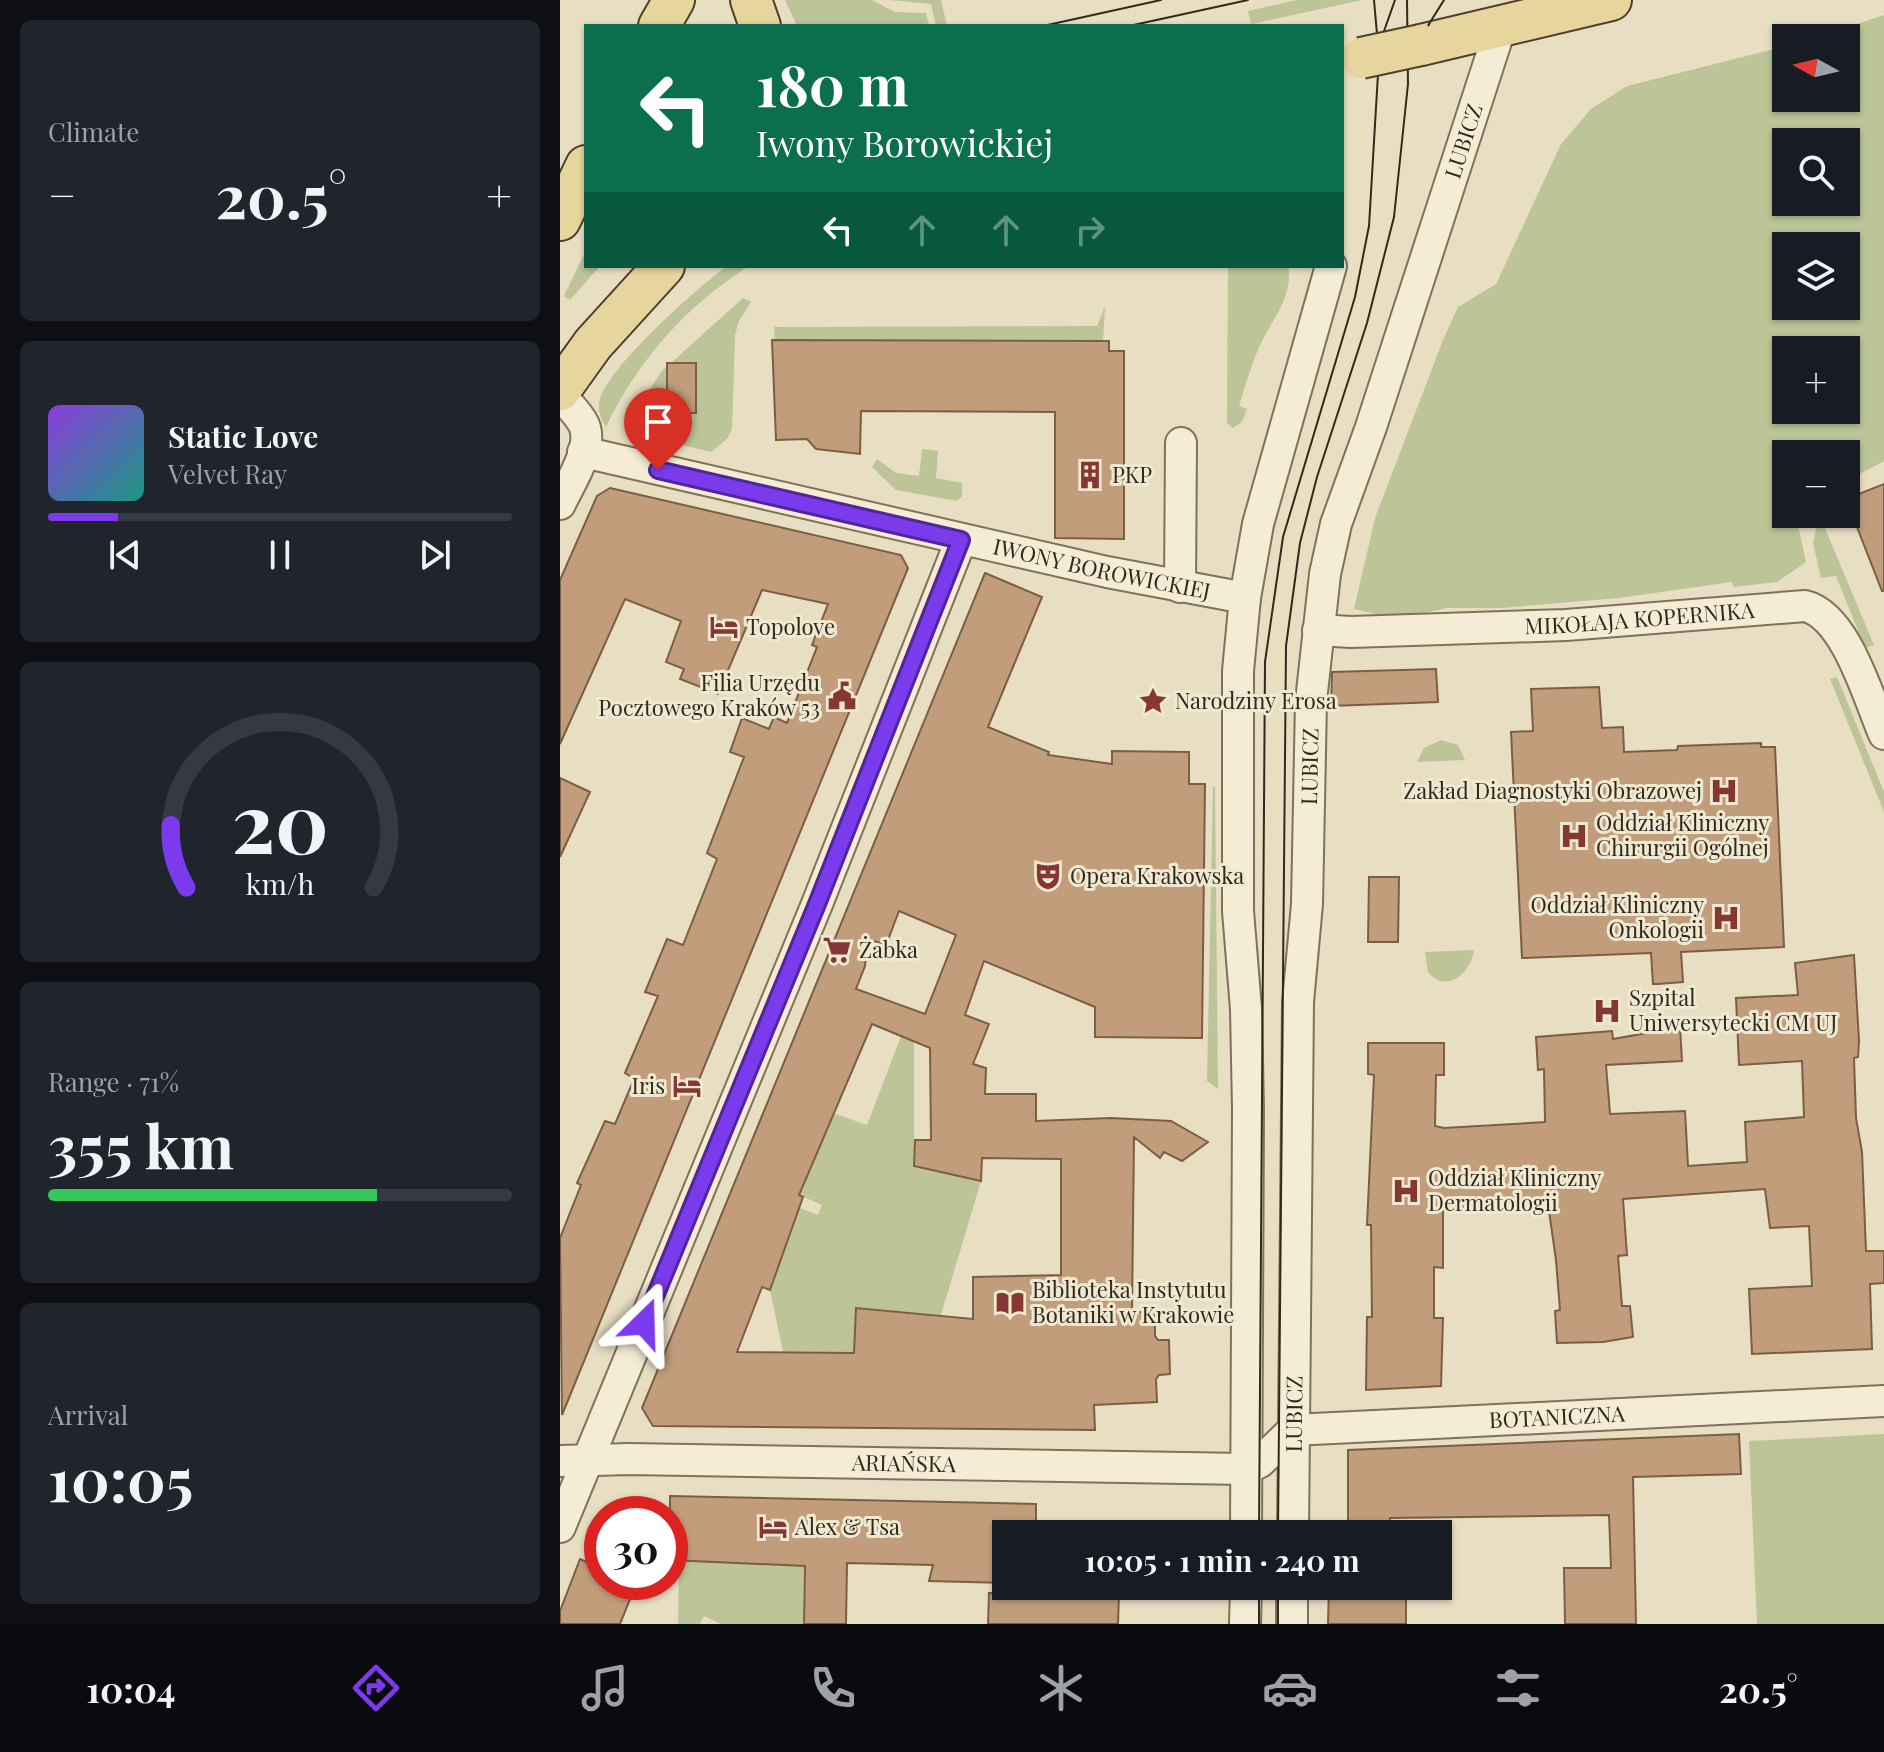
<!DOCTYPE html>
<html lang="en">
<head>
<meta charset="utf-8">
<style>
	:root { --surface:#171b24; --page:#20242c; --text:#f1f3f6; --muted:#9ea1a6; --line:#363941; --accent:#7c3aed }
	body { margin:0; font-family:"Playfair Display",serif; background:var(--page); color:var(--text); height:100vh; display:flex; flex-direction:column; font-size:30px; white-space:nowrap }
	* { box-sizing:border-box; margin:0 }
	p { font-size:26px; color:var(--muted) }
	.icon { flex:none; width:44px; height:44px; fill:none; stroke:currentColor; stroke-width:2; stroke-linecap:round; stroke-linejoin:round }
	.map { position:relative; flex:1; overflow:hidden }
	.panel { display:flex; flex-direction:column; gap:20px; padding:20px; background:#0d0f14; width:560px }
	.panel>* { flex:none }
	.top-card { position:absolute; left:24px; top:24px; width:760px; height:244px; border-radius:0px; box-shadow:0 2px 6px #0004; background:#0b6e4f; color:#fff; overflow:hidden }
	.needle { width:52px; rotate:278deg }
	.fabs { position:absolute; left:1212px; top:24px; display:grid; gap:16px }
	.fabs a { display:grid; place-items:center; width:88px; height:88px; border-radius:0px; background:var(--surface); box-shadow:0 2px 6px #0004; font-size:40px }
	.speed { position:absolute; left:24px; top:1496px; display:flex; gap:16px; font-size:40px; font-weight:700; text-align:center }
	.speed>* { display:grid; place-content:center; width:104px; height:104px; border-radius:50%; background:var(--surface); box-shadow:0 2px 6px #0004; line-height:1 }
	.speed .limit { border:12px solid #d22; background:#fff; color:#111 }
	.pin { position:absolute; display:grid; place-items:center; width:68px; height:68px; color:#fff; margin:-82px -34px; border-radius:50% 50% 50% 0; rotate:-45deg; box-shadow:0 0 8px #0007 }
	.pin .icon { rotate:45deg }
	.me { position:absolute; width:88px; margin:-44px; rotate:22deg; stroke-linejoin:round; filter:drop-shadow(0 0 6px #0008) }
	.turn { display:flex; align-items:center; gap:28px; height:168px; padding:0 40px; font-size:36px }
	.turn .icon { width:104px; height:104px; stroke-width:2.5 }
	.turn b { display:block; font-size:56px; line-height:68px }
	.lanes { display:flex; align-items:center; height:76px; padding:0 40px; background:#0003; justify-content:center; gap:40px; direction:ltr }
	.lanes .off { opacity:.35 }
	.big { font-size:60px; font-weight:700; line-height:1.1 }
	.panel .widget { flex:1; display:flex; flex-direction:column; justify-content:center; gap:12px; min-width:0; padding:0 28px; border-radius:12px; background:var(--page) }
	.panel .dial { align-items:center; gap:0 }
	.dial svg { height:208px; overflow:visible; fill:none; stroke:var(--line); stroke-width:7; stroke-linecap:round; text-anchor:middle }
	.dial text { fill:var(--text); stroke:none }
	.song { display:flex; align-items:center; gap:24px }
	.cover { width:96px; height:96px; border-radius:12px; background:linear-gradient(135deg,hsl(270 70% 55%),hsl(170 70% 35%)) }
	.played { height:8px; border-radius:4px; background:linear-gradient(90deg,var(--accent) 15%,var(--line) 15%) }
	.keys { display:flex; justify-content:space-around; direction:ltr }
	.heat { display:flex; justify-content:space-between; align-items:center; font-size:44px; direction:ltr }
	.charge { height:12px; border-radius:6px; background:linear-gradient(90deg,#34c759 71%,var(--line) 0) }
	.trip { position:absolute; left:432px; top:1520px; width:460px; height:80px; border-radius:0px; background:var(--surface); box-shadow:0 2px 6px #0004; font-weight:700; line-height:80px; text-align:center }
	.dock { display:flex; height:128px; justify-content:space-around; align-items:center; background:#090b0e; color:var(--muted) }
	.dock .icon { width:56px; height:56px }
	.dock .active { color:var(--accent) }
	.dock b { font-size:36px; color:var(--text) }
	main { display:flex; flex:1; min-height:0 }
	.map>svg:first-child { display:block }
	.green { fill:#bcc498; fill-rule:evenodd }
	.building { fill:#c29d7c; stroke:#7c5e44; stroke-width:2; fill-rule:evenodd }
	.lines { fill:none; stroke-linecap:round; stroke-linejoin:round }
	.minor-casing { stroke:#80715b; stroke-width:34 }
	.major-casing { stroke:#4e3f2f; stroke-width:44 }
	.minor { stroke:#f4ecd4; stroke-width:30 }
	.major { stroke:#e7d59e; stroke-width:40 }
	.tram { stroke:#31281e; stroke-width:2 }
	.major-bridge-casing { stroke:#4e3f2f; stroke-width:44; stroke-linecap:butt }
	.major-bridge { stroke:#e7d59e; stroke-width:40 }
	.route-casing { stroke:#51269a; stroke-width:20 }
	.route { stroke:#7c3aed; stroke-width:14 }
	.labels { text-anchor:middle; stroke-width:6; stroke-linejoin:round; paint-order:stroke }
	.street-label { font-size:22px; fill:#31281e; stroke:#f0e9d1 }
	.poi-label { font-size:22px; fill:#31281e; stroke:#f0e9d1; text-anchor:start }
</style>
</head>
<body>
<main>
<section class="panel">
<div class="widget"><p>Climate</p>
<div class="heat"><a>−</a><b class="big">20.5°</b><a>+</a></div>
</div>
<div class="widget">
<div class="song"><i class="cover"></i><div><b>Static Love</b><p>Velvet Ray</p></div></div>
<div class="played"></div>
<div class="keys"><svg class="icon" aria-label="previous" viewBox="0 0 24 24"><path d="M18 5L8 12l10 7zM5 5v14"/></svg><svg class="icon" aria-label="pause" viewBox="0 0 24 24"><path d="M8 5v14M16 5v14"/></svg><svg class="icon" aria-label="next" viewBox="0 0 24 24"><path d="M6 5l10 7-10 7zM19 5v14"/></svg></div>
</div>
<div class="widget dial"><svg viewBox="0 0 100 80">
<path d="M14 69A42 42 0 1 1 86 69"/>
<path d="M14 69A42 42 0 0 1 8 45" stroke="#7c3aed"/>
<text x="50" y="56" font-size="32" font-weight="700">20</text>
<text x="50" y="72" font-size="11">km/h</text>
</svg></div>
<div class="widget"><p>Range · 71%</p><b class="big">355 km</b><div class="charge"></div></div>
<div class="widget"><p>Arrival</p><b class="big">10:05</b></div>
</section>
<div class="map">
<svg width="1324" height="1624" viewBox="0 0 1324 1624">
	<rect width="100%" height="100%" fill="#e8dfc2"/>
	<!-- green -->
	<path class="green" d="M225,0H312L335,12L366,13L369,26H237Z
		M329,0H381L387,26H376L371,4Z
		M737,0H802L691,24L688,11Z
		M1324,15V461L1286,481V454H1226V514H1240L1237,520L1246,562L1217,582L1173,587L1172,582L1059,598L941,608H887L860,614H816L794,609L815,518L883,340L898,307L936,284L1001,144L1031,109L1067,86L1226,46V98H1286V38H1255ZM1226,142H1286V202H1226ZM1226,246H1286V306H1226ZM1226,350H1286V410H1226Z
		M26,250V266H40L10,300L4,296Z
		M167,266H189C126,306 78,360 46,427C41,419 38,412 39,403C44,370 138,287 167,266Z
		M668,266H728C734,296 711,321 699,347C691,366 685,386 679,406L687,409L682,422L673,428L667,423Z
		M183,298L191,302L178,323L175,336L172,429L167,439L151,452L69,432L68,423L101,372Z
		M545,306L543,342L215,341L214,327L537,326Z
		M362,449L378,451L376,478L402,483V496L397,501L336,490L312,467L317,459L336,473L359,476Z
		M1259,514L1314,645L1305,648L1276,576L1261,578L1253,543Z
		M1277,677L1324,792V812L1270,679Z
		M881,740L898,745L905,760L857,762L864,748Z
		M653,786L655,787L658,1089L647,1081Z
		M914,950C911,973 886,995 868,972L865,952Z
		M341,1036L354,1041V1165L421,1181L381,1315L297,1308L294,1353L223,1352L210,1290L237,1207L258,1215L262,1205L239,1195L273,1113L307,1125Z
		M1324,1434V1624H1197L1189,1441Z
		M119,1560L244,1563L243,1624H161L144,1616L140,1624H118Z"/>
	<!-- building -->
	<path class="building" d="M212,340L549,341V351H564V539L495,538V412L301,411L300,454L256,449L247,439L216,440Z
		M107,363H136V413H107Z
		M1324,484V591H1322L1286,499Z
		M50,488L341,555L348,568L2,1415L0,1238L21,1185L17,1183L45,1121L55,1124L74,1079L65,1073L98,996L85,992L107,939L123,945L157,859L147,853L184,757L170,752L182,718L209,729L214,717L227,723L257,647L252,645L268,604L202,590L158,694L120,679L124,669L106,662L121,621L65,599L0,744V580L37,496Z
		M425,573L482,597L428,727L489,752L488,755L552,764V751L629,752V784H645L642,1038L535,1037V1007L424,961L405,1015L429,1024L413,1064L426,1068L425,1094H476V1121L551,1118L611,1121L648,1142L622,1161L604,1152L600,1158L574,1137L572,1312H595V1336L598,1340H609L610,1374L599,1375L596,1379L597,1402L534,1405L535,1430L93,1426L82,1408ZM339,911L396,935L365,1014L296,989L305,966L308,939L326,945ZM312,1024L370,1048L371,1140H355L354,1166L421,1181L422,1158L501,1159V1275L413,1277V1319L296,1308L294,1353L177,1352L202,1287L210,1290L243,1197L239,1195Z
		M876,669L878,702L771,706L772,672Z
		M1039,687L1042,728L1063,727L1064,752L1117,750L1118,746L1201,743V747H1215L1224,947L1121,952L1123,982L1098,984H1093L1091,953L962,958L951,732L973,731L971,689Z
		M0,778L30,792L0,857Z
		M809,877H839L838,942H808Z
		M1294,955L1299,1041L1298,1057L1294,1058L1296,1118L1302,1152L1306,1251H1324V1283L1310,1284L1312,1349L1192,1354L1189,1289L1252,1286L1249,1226L1210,1228L1205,1189L1063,1199L1067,1255L1058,1256L1062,1306H1070L1073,1337L1043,1342L997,1343L995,1311L1000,1310L996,1260L988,1204L883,1211V1268L874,1267V1318H883L881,1386L806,1390L807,1317H812L811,1225H807L814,1075L808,1074V1043H884V1075H876L875,1126L884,1128L985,1122L984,1069L978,1070L976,1037L1052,1031L1053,1039L1120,1027L1122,1061L1046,1065L1050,1114L1125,1111L1128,1166L1187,1162L1185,1122L1244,1117L1242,1061L1179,1065L1176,998L1238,995L1235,963Z
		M1179,1434L1181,1474L1073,1477L1076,1624H1005L1004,1568H1051L1049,1515L830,1518V1534H788V1450Z
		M110,1496L476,1504V1534H446V1583L369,1581L373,1565L287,1563L286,1624H244L245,1566L110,1560Z
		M20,1559L42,1569V1582H77L60,1624H0V1611Z
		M769,1586H846V1624H768Z
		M429,1593L559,1595L558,1624H428Z"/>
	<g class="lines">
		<defs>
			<g id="minor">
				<path d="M0,395C8,404 19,414 24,425C34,448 9,484 0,504"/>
				<path id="s1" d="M23,452L547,572L685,598"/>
				<path d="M620,587L621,443"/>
				<path id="s2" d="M758,630L791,632L1006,625L1245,606C1286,616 1308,697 1324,734"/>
				<path id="s3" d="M0,1461L69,1459L686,1469L700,1462L733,1430L1324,1401"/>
				<path d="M0,1527L257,904L401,540"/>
				<path d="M686,1534L688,1109L686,1009L678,911V671L685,598L698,524L771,266"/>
				<path id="s4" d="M733,1534L738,1002L747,904L751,701L765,574L776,524L811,427L941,26"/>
				<path d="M685,1624L686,1586"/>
				<path d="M732,1624V1586"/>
			</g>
			<path id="major" d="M191,0L200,26
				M99,26L114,0
				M861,45L1051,0
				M0,220L26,166
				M0,390L33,344L104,266"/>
		</defs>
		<!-- minor casing -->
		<use href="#minor" class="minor-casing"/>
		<!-- major casing -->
		<use href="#major" class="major-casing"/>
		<!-- minor -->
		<use href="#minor" class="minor"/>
		<!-- major -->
		<use href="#major" class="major"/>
		<!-- tram -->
		<path class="tram" d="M483,26L601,0
			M569,26L688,0
			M823,34L835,0
			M854,61L869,24L884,0
			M699,1534L705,662L723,537L795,297L809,226L819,57L814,0
			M718,1534L726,646L740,543L757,477L807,323L834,217L848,84L847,0
			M699,1624V1586
			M718,1624V1586"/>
		<defs>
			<path id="major-bridge" d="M801,58L861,45"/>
		</defs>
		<!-- major-bridge casing -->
		<use href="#major-bridge" class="major-bridge-casing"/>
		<!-- major-bridge -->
		<use href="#major-bridge" class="major-bridge"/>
	</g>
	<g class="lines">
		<defs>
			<path id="route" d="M84,1323L257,904L401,540L98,470"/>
		</defs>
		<!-- route casing -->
		<use href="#route" class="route-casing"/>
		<!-- route -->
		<use href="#route" class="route"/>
	</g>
	<!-- icons -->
	<defs>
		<symbol id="building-bare" viewBox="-9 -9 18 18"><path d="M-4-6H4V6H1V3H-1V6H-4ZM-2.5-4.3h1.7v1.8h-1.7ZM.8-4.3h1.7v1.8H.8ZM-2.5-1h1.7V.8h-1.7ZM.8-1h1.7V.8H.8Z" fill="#873733" stroke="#f0e9d1" stroke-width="2.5" paint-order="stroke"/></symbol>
		<symbol id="hotel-bare" viewBox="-9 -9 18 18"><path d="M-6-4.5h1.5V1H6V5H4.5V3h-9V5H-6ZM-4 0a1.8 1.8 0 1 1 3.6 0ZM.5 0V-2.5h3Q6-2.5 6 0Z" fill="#873733" stroke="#f0e9d1" stroke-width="2.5" paint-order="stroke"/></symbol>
		<symbol id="civic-bare" viewBox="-9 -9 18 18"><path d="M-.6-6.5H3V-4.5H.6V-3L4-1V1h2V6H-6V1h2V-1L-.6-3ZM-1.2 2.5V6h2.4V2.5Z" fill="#873733" stroke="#f0e9d1" stroke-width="2.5" paint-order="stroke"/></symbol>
		<symbol id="sight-bare" viewBox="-9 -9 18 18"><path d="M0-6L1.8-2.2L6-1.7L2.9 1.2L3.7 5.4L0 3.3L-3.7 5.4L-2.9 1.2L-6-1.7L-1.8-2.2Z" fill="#873733" stroke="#f0e9d1" stroke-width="2.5" paint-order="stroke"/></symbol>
		<symbol id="hospital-bare" viewBox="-9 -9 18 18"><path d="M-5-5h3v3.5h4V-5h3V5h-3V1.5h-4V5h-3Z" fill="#873733" stroke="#f0e9d1" stroke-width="2.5" paint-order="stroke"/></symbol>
		<symbol id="theatre-bare" viewBox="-9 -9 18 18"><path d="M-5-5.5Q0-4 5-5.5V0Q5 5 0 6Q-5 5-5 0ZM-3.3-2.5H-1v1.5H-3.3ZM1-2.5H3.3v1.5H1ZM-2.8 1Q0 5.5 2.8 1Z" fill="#873733" stroke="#f0e9d1" stroke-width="2.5" paint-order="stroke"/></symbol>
		<symbol id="supermarket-bare" viewBox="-9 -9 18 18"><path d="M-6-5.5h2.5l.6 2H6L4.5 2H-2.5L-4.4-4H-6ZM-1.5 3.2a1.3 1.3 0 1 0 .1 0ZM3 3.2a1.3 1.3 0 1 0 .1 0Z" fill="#873733" stroke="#f0e9d1" stroke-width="2.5" paint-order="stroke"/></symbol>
		<symbol id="library-bare" viewBox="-9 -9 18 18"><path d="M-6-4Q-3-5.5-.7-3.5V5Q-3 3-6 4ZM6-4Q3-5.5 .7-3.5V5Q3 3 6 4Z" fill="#873733" stroke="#f0e9d1" stroke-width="2.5" paint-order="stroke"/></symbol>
	</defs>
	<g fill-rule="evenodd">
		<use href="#building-bare" x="510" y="455" width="40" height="40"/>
		<use href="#hotel-bare" x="144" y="607" width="40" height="40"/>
		<use href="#civic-bare" x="262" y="676" width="40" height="40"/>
		<use href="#sight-bare" x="573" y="681" width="40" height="40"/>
		<use href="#hospital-bare" x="1144" y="771" width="40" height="40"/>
		<use href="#hospital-bare" x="994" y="816" width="40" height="40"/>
		<use href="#theatre-bare" x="468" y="856" width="40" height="40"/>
		<use href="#hospital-bare" x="1146" y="898" width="40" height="40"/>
		<use href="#supermarket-bare" x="257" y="930" width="40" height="40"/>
		<use href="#hospital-bare" x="1027" y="991" width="40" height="40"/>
		<use href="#hotel-bare" x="107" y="1066" width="40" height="40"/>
		<use href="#hospital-bare" x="826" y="1171" width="40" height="40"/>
		<use href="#library-bare" x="430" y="1283" width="40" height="40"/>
		<use href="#hotel-bare" x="193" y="1507" width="40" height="40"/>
	</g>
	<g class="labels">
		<!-- street labels -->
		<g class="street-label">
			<text dy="8" stroke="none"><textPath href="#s4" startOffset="1416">LUBICZ</textPath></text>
			<text dy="8" stroke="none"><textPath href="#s1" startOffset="532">IWONY BOROWICKIEJ</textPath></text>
			<text dy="8" stroke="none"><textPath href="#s2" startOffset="322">MIKOŁAJA KOPERNIKA</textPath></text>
			<text dy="8" stroke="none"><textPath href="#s4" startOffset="768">LUBICZ</textPath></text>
			<text dy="8" stroke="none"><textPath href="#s4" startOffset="120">LUBICZ</textPath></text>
			<text dy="8" stroke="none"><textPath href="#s3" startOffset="1012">BOTANICZNA</textPath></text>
			<text dy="8" stroke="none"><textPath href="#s3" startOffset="344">ARIAŃSKA</textPath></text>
		</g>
		<!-- poi labels -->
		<g class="poi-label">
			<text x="552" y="483">PKP</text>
			<text x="186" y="635">Topolove</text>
			<text x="260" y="691" text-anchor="end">Filia Urzędu<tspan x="260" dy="25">Pocztowego Kraków 53</tspan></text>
			<text x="615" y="709">Narodziny Erosa</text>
			<text x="1142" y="799" text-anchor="end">Zakład Diagnostyki Obrazowej</text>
			<text x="1036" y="831">Oddział Kliniczny<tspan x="1036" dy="25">Chirurgii Ogólnej</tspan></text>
			<text x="510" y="884">Opera Krakowska</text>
			<text x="1144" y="913" text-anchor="end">Oddział Kliniczny<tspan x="1144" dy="25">Onkologii</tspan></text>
			<text x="299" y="958">Żabka</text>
			<text x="1069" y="1006">Szpital<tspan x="1069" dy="25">Uniwersytecki CM UJ</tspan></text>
			<text x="105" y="1094" text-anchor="end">Iris</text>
			<text x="868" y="1186">Oddział Kliniczny<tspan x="868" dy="25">Dermatologii</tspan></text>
			<text x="472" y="1298">Biblioteka Instytutu<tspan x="472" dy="25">Botaniki w Krakowie</tspan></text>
			<text x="235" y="1535">Alex &amp; Tsa</text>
		</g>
	</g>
</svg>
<div class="fabs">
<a><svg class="needle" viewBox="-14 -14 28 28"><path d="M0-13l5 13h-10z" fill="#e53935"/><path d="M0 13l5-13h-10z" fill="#9ea1a6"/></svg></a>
<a><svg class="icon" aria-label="search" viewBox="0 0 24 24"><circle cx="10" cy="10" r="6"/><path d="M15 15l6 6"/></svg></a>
<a><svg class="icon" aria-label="layers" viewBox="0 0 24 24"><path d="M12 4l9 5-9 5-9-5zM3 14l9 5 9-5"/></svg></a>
<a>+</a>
<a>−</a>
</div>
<div class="speed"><div class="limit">30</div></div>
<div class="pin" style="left:98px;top:470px;background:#d93025"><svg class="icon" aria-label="arrive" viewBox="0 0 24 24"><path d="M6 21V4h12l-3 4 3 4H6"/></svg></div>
<svg class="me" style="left:84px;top:1323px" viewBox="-20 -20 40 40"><path d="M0-17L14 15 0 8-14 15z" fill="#7c3aed" stroke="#fff" stroke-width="4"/></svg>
<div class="trip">10:05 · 1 min · 240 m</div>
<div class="top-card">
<div class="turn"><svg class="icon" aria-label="left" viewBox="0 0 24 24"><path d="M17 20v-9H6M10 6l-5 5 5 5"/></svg><div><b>180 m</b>Iwony Borowickiej</div></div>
<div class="lanes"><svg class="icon" aria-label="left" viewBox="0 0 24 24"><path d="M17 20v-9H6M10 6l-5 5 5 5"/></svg><svg class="icon off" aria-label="ahead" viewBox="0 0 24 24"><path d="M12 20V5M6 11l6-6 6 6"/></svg><svg class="icon off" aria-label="ahead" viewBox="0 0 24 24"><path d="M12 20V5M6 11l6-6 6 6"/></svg><svg class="icon off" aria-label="right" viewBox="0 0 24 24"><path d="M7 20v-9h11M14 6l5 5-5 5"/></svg></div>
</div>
</div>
</main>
<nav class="dock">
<b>10:04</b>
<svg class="icon active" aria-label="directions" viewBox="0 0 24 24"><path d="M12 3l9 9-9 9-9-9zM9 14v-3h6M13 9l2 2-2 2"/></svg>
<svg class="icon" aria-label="music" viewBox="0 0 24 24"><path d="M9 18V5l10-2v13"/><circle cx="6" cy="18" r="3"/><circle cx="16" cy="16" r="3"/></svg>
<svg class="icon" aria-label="phone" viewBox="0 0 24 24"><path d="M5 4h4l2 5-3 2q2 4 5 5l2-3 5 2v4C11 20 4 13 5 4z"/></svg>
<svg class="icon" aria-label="climate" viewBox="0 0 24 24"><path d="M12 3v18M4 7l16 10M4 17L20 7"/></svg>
<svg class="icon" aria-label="car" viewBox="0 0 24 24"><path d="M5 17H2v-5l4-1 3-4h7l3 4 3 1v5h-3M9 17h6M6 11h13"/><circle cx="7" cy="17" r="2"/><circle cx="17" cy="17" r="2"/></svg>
<svg class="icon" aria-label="filters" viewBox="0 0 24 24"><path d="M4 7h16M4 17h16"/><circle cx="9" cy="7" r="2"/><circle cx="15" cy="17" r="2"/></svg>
<b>20.5°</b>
</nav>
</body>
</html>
